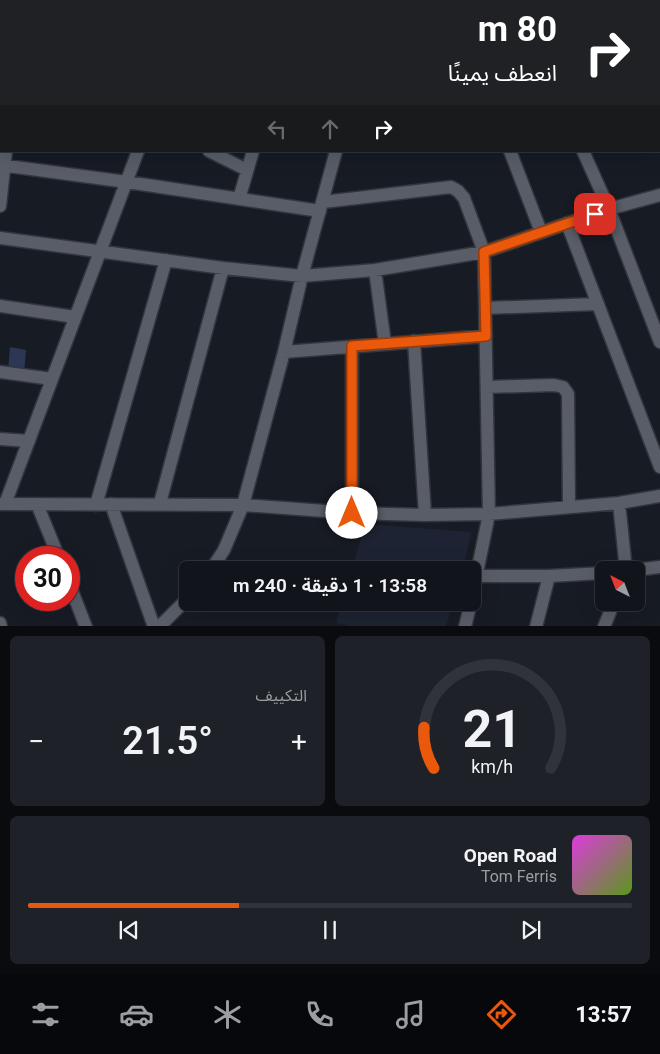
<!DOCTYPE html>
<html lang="ar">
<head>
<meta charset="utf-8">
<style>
	:root { --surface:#11141b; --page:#1e2128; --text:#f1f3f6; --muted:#9c9ea3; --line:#30333a; --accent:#ea580c }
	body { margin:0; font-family:Roboto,"Noto Sans Arabic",sans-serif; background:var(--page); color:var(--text); direction:rtl; height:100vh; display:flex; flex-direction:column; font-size:19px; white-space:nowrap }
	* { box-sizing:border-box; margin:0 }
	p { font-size:16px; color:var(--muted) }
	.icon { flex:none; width:28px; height:28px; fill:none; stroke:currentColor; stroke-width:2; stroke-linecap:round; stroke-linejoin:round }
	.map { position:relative; height:626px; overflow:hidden; direction:ltr }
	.details { display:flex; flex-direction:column; gap:10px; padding:10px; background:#090b0f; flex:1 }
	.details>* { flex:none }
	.top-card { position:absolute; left:0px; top:0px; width:660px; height:152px; box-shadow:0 5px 20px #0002,0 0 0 1px var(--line); direction:rtl; background:#202124; color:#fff; overflow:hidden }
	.needle { width:32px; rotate:318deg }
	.buttons { position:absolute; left:595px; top:561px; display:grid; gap:10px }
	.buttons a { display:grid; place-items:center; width:50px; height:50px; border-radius:8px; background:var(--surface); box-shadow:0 5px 20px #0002,0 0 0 1px var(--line); font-size:25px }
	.speed { position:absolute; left:15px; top:546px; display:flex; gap:10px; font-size:25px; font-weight:700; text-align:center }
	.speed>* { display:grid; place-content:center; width:65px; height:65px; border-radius:50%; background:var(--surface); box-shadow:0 5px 20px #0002,0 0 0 1px var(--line); line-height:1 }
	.speed .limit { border:8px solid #d22; background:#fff; color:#111 }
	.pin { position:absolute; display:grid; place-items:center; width:42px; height:42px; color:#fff; margin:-21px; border-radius:10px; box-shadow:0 2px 8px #0006 }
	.me { position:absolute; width:55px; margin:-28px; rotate:0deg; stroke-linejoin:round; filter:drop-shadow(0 0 4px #0008) }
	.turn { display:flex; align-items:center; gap:18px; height:105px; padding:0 20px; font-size:22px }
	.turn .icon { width:65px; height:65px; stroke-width:2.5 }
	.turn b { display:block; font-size:35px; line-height:42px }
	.lanes { display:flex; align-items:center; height:48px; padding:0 20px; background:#0003; justify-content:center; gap:25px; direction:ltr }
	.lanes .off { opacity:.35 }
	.big { font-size:38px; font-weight:600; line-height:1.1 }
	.details .tile { flex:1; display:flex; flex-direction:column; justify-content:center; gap:8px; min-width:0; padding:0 18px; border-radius:8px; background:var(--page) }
	.details .dial { align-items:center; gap:0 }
	.dial svg { height:130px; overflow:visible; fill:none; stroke:var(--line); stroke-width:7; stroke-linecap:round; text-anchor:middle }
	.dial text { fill:var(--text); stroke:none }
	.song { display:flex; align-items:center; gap:15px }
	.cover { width:60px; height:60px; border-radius:8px; background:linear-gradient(135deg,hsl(300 70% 55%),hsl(90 70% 35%)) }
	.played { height:5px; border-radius:2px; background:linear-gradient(90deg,var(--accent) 35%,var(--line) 35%) }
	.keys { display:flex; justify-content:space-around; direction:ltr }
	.heat { display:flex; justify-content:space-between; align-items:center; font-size:28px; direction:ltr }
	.details .tiles { flex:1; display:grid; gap:10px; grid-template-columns:1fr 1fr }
	.tile:last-child { grid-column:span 2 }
	.trip { position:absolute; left:179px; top:561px; width:302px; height:50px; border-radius:8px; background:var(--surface); box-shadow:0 5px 20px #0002,0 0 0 1px var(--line); font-weight:600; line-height:50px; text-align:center; direction:rtl }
	.dock { display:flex; height:80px; justify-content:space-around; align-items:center; background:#07080b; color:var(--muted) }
	.dock .icon { width:35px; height:35px }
	.dock .selected { color:var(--accent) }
	.dock b { font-size:22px; color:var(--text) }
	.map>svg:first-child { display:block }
	.built { fill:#1d2332 }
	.building { fill:#2b3754 }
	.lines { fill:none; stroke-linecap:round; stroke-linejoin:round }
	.street-casing { stroke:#33353c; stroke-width:15 }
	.street { stroke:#585d68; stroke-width:12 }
	.route-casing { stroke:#983908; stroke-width:12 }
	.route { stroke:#ea580c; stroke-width:9 }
</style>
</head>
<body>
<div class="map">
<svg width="660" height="627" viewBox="0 0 660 627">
	<rect width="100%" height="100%" fill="#171b24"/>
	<!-- built -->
	<path class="built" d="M365,524L472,532L462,570H352Z
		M342,603V602L453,603L446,627L349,626L336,623Z"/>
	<!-- building -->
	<path class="building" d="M10,347L26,350L24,373L8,371Z"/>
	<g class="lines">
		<defs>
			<path id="street" d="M42,0L49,1
				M249,0L251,1
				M515,0L516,1
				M198,1L199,0
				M376,1L377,0
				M560,1L564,0
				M0,94H1
				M209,151L247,170
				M510,151L541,232
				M583,151L609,209L660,342
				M0,165L127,182L320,211
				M239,199L253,151
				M0,206L6,151
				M567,223L660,467
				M0,238L223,268L302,276L375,270L484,252L464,198L458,191L451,187L323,202
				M375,270L385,344
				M0,306L75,317
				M485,308L598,304
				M414,341L425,515
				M284,352L486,336
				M0,372L52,379
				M487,387L554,385L563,387L568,394L569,507
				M0,439L29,441
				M160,503L223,268
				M619,503L626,570
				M0,504L243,505L352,513L425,515L489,514L619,503L660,496
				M5,504L138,151
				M37,504L59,558
				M111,504L154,627
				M96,505L166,260
				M352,513V347
				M211,570L224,550L243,505L284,352L302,276L336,151
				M636,570L660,567
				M478,576H549L604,573
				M69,583L86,627
				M472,597L489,514L484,252L609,209L660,195
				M0,623L1,627
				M159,627L188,598
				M465,627L471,602
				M536,627L549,576
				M604,627L614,602"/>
		</defs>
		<!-- street casing -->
		<use href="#street" class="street-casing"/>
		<!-- street -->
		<use href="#street" class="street"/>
	</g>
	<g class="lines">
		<defs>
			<path id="route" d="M352,513V346L486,336L484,252L595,214"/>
		</defs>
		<!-- route casing -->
		<use href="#route" class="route-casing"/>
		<!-- route -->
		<use href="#route" class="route"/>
	</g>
</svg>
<div class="buttons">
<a><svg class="needle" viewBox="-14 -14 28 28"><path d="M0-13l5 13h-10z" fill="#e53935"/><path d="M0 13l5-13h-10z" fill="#9c9ea3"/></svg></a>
</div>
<div class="speed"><div class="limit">30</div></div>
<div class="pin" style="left:595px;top:214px;background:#d93025"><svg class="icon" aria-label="arrive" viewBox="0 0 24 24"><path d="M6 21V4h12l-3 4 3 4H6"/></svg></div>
<svg class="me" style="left:352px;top:513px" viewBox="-20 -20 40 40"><circle r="19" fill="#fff"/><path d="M0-13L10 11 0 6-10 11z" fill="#ea580c"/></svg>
<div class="trip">13:58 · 1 دقيقة · 240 m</div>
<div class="top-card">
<div class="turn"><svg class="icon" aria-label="right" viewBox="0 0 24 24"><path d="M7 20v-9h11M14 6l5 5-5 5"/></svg><div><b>80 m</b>انعطف يمينًا</div></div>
<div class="lanes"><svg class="icon off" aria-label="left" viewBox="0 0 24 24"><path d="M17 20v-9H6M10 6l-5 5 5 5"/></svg><svg class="icon off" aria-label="ahead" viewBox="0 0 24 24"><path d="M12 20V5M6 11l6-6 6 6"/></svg><svg class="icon" aria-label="right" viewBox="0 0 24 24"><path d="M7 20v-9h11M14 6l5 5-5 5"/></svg></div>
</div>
</div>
<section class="details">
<div class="tiles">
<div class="tile dial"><svg viewBox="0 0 100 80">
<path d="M14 69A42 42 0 1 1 86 69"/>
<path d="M14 69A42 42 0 0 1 8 44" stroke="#ea580c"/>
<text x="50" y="56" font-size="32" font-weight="700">21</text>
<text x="50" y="72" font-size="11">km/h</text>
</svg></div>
<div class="tile"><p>التكييف</p>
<div class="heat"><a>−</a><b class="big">21.5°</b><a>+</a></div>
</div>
<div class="tile">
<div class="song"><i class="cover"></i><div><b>Open Road</b><p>Tom Ferris</p></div></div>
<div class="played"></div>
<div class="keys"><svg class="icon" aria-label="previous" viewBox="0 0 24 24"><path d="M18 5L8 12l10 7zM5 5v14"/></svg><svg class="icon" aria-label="pause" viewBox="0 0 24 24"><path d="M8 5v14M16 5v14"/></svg><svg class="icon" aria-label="next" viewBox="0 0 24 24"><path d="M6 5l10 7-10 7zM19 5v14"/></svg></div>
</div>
</div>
</section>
<nav class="dock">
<b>13:57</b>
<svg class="icon selected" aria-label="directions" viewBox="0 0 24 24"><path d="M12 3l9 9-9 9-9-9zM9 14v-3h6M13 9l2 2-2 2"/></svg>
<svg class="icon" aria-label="music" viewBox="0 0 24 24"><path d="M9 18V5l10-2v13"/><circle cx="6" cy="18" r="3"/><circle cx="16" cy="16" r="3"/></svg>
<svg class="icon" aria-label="phone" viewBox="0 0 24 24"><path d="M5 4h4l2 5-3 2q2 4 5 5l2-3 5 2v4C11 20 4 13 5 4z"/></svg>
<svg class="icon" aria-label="climate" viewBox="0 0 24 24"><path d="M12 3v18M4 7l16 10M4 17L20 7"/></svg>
<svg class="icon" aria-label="car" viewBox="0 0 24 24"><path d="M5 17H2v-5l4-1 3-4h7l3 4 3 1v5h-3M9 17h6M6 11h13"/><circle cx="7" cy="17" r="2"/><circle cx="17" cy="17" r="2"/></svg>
<svg class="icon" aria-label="filters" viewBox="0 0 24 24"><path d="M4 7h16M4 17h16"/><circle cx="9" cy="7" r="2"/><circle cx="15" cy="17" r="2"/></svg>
</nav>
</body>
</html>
